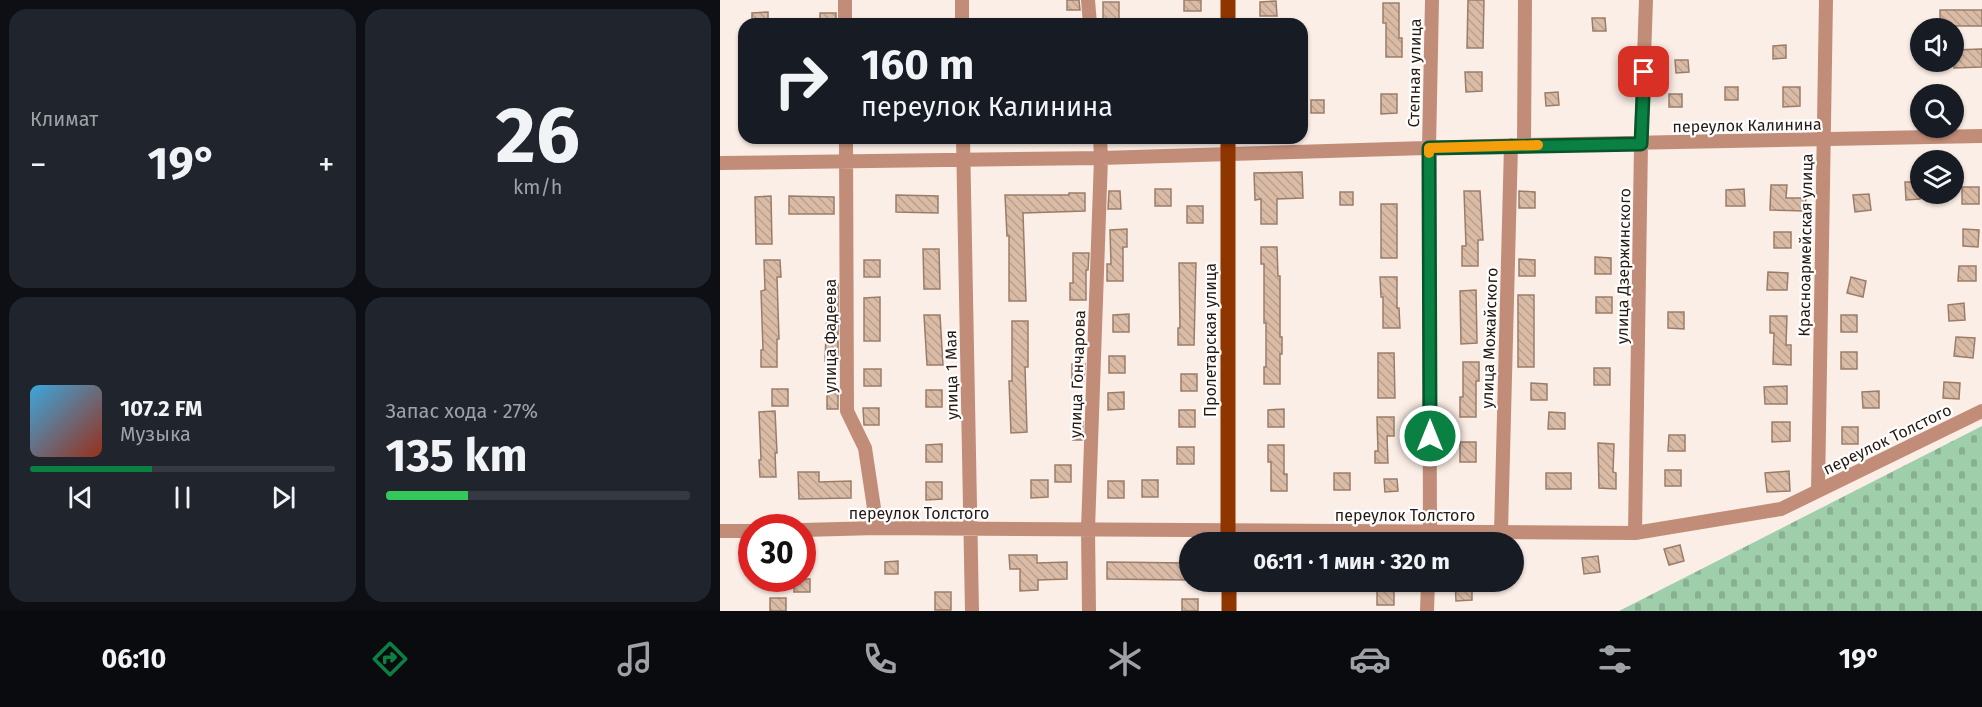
<!DOCTYPE html>
<html lang="ru">
<head>
<meta charset="utf-8">
<style>
	:root { --surface:#171b24; --page:#20242c; --text:#f1f3f6; --muted:#9ea1a6; --line:#363941; --accent:#0b8043 }
	body { margin:0; font-family:"Fira Sans",sans-serif; background:var(--page); color:var(--text); height:100vh; display:flex; flex-direction:column; font-size:22px; white-space:nowrap }
	* { box-sizing:border-box; margin:0 }
	p { font-size:20px; color:var(--muted) }
	.icon { flex:none; width:33px; height:33px; fill:none; stroke:currentColor; stroke-width:2; stroke-linecap:round; stroke-linejoin:round }
	.map { position:relative; flex:1; overflow:hidden }
	.side { display:flex; flex-direction:column; gap:9px; padding:9px; background:#0d0f14; width:720px }
	.side>* { flex:none }
	.guide { position:absolute; left:18px; top:18px; width:570px; height:126px; border-radius:18px; box-shadow:0 2px 4px #0004; background:#171b24; color:var(--text); overflow:hidden }
	.buttons { position:absolute; left:1190px; top:18px; display:grid; gap:12px }
	.buttons a { display:grid; place-items:center; width:54px; height:54px; border-radius:50%; background:var(--surface); box-shadow:0 2px 4px #0004; font-size:30px }
	.speed { position:absolute; left:18px; top:514px; display:flex; gap:12px; font-size:30px; font-weight:700; text-align:center }
	.speed>* { display:grid; place-content:center; width:78px; height:78px; border-radius:50%; background:var(--surface); box-shadow:0 2px 4px #0004; line-height:1 }
	.speed .limit { border:9px solid #d22; background:#fff; color:#111 }
	.pin { position:absolute; display:grid; place-items:center; width:51px; height:51px; color:#fff; margin:-26px; border-radius:12px; box-shadow:0 3px 9px #0006 }
	.me { position:absolute; width:66px; margin:-33px; rotate:0deg; stroke-linejoin:round; filter:drop-shadow(0 0 4px #0008) }
	.turn { display:flex; align-items:center; gap:21px; height:126px; padding:0 24px; font-size:27px }
	.turn .icon { width:78px; height:78px; stroke-width:2.5 }
	.turn b { display:block; font-size:42px; line-height:51px }
	.big { font-size:45px; font-weight:700; line-height:1.1 }
	.side .tile { flex:1; display:flex; flex-direction:column; justify-content:center; gap:9px; min-width:0; padding:0 21px; border-radius:18px; background:var(--page) }
	.side .dial { align-items:center; gap:0 }
	.dial b { font-size:78px; line-height:1 }
	.song { display:flex; align-items:center; gap:18px }
	.cover { width:72px; height:72px; border-radius:9px; background:linear-gradient(135deg,hsl(200 70% 55%),hsl(10 70% 35%)) }
	.played { height:6px; border-radius:3px; background:linear-gradient(90deg,var(--accent) 40%,var(--line) 40%) }
	.keys { display:flex; justify-content:space-around; direction:ltr }
	.heat { display:flex; justify-content:space-between; align-items:center; font-size:33px; direction:ltr }
	.charge { height:9px; border-radius:4px; background:linear-gradient(90deg,#34c759 27%,var(--line) 0) }
	.side .tiles { flex:1; display:grid; gap:9px; grid-template-columns:repeat(2,1fr) }
	.trip { position:absolute; left:459px; top:532px; width:345px; height:60px; border-radius:30px; background:var(--surface); box-shadow:0 2px 4px #0004; font-weight:700; line-height:60px; text-align:center }
	.menu { display:flex; height:96px; justify-content:space-around; align-items:center; background:#090b0e; color:var(--muted) }
	.menu .icon { width:42px; height:42px }
	.menu .active { color:var(--accent) }
	.menu b { font-size:27px; color:var(--text) }
	main { display:flex; flex:1; min-height:0 }
	.map>svg:first-child { display:block }
	.cemetery { fill:url(#cemetery-stones) }
	.building { fill:url(#building-back-hatch); stroke:#9a7d69; stroke-width:1.5 }
	.lines { fill:none; stroke-linecap:round; stroke-linejoin:round }
	.minor { stroke:#c18d78; stroke-width:14 }
	.major { stroke:#8f3500; stroke-width:15 }
	.route-casing { stroke:#07532c; stroke-width:15 }
	.route { stroke:#0b8043; stroke-width:10 }
	.slow { stroke:#f59e0b; stroke-width:10 }
	.labels { text-anchor:middle; stroke-width:4.5; stroke-linejoin:round; paint-order:stroke }
	.street-label { font-size:16px; fill:#251912; stroke:#fefefe }
</style>
</head>
<body>
<main>
<section class="side">
<div class="tiles">
<div class="tile"><p>Климат</p>
<div class="heat"><a>−</a><b class="big">19°</b><a>+</a></div>
</div>
<div class="tile dial"><b>26</b><p>km/h</p></div>
<div class="tile">
<div class="song"><i class="cover"></i><div><b>107.2 FM</b><p>Музыка</p></div></div>
<div class="played"></div>
<div class="keys"><svg class="icon" aria-label="previous" viewBox="0 0 24 24"><path d="M18 5L8 12l10 7zM5 5v14"/></svg><svg class="icon" aria-label="pause" viewBox="0 0 24 24"><path d="M8 5v14M16 5v14"/></svg><svg class="icon" aria-label="next" viewBox="0 0 24 24"><path d="M6 5l10 7-10 7zM19 5v14"/></svg></div>
</div>
<div class="tile"><p>Запас хода · 27%</p><b class="big">135 km</b><div class="charge"></div></div>
</div>
</section>
<div class="map">
<svg width="1262" height="611" viewBox="0 0 1262 611">
	<defs>
		<pattern id="cemetery-stones" width="16" height="16" patternUnits="userSpaceOnUse" patternTransform="scale(1.5)"><rect width="16" height="16" fill="#9fceab"/><path d="M2 7V4a2 2 0 0 1 4 0v3zM10 15v-3a2 2 0 0 1 4 0v3z" fill="#89b092"/></pattern>
		<pattern id="building-back-hatch" width="6" height="6" patternUnits="userSpaceOnUse" patternTransform="scale(1.5)"><rect width="6" height="6" fill="#dabba6"/><path d="M-1 5l2 2M0 0l6 6M5-1l2 2" fill="none" stroke="#bba08e"/></pattern>
	</defs>
	<rect width="100%" height="100%" fill="#fbeee6"/>
	<!-- cemetery -->
	<path class="cemetery" d="M1262,426V611H899Z"/>
	<!-- building -->
	<path class="building" d="M347,0H359L360,10H347Z
		M464,0H481V11H464Z
		M748,0H764L763,48H747Z
		M556,1L557,16H540V2Z
		M383,2H399V19L383,20Z
		M663,3H679V38H682V57H666V23H663Z
		M1220,10H1262V26H1220Z
		M48,12V24H32V13Z
		M100,13H116V24H100Z
		M872,18H885L886,31H873Z
		M1066,45V58L1053,59V46Z
		M1262,49V67L1234,68L1233,50Z
		M955,60H968L969,72L956,73Z
		M745,72H762V91L746,92Z
		M1005,87H1018V100H1005Z
		M1063,87H1080V106L1063,107Z
		M838,92L839,105L826,106L825,93Z
		M661,94H677V113L661,114Z
		M949,94H962V107H949Z
		M591,100H604V113H591Z
		M582,172L583,198L557,199V224H541V199L535,200L534,173Z
		M1185,182H1200V199L1186,200Z
		M1051,185H1067L1066,198H1086L1085,211L1050,210Z
		M1242,187H1259V204H1242Z
		M435,189H451V206H435Z
		M1024,189L1025,206H1006V190Z
		M389,191H400L401,209H388Z
		M744,191H760L763,240H758V266H742V246H746Z
		M799,191L815,192V208H799Z
		M620,192H633V205H620Z
		M349,193H365V211L303,213L306,301H289V236H287L285,195H349Z
		M1149,194L1151,210L1135,212L1133,195Z
		M176,195L218,196V213L176,212Z
		M51,196L52,244H36L35,197Z
		M69,196L114,197V214H69Z
		M661,204H677V258H661Z
		M467,206H483V223H467Z
		M407,229V247H403V281H387V264H391L390,230Z
		M1243,229L1259,230L1258,247L1243,246Z
		M1054,232H1071V248H1054Z
		M541,247H557L558,276H560V337H562V354H560V384H544V367H546V323H544V264H541Z
		M203,249H219L220,289H204Z
		M353,253H369L368,270H366V300H350V283H353Z
		M875,257L891,258V274H875Z
		M799,259L815,260V276H799Z
		M44,260H60L61,277H57L59,339H57V367H41V350H43L41,291L45,290Z
		M144,260H160V277H144Z
		M459,263H476L474,345H458V328H460Z
		M1239,266H1256V281H1238Z
		M1048,272L1068,273L1067,290H1047Z
		M660,277H677V308H679L680,328H663V297H661Z
		M1131,277L1146,281L1143,297L1127,293Z
		M108,284H118V361H105Z
		M756,290L757,343L741,344L740,291Z
		M798,295H814V367H798Z
		M160,297V341H144V298Z
		M876,297H892V313H876Z
		M1244,303L1245,320L1229,321L1228,305Z
		M948,312H964V329L948,328Z
		M409,314V332H393V315Z
		M204,315H220L223,365H207Z
		M1121,315H1137V332H1121Z
		M1050,316H1067L1066,345H1071V365L1053,364L1054,333H1050Z
		M292,321H308V367H305L307,432L291,433L289,381H292Z
		M1236,337L1255,338L1253,358L1234,356Z
		M1121,352H1137V369H1121Z
		M658,353H674L675,398H658Z
		M389,356H405V373H389Z
		M743,362H759V381H756V417H740V397H743Z
		M352,364H365L364,381H352Z
		M874,368H890V385H874Z
		M144,369H161V386H144Z
		M461,374H477V391H461Z
		M1224,382L1240,383L1239,399L1223,398Z
		M811,383L827,384V400H811Z
		M1067,386V404H1045L1044,387Z
		M52,389H68V406H52Z
		M206,390H222V407H206Z
		M1159,391V408H1143L1142,392Z
		M107,392H118V409H107Z
		M404,392V409L388,410V393Z
		M143,408H159V425H144Z
		M564,409V427H548V410Z
		M459,410H475V427H459Z
		M55,411L57,453H55L56,477H40L39,460H41L39,412Z
		M829,412L845,413V429H828Z
		M657,417H674V436H667L668,463H655V451H658Z
		M363,422L362,440H353V423Z
		M1052,422H1070V441L1052,442Z
		M1122,427H1138V444H1122Z
		M949,435H965V451H948Z
		M740,442H756V462H740Z
		M878,443L894,444L893,472L896,473V489L879,488Z
		M222,444V462H206V445Z
		M548,445H564V474H567V491H551V462H548Z
		M457,447H474V464H457Z
		M335,465H351V482H335Z
		M945,470H961V486H945Z
		M1069,471L1070,491L1047,492L1045,473Z
		M78,472H99V482L131,481V498L79,499Z
		M614,473H630V490H614Z
		M826,473H851V489H826Z
		M664,479H677L678,491L665,492Z
		M311,480H328V497L311,498Z
		M422,480H438V497H422Z
		M388,481H404V498H388Z
		M206,482H222V499L206,500Z
		M960,545L964,561L949,565L944,549Z
		M289,555H317V563L347,562V579L318,580V590L300,591V569H290Z
		M878,556L880,572L864,574L862,558Z
		M178,561V574H165V562Z
		M387,562L470,563V580L387,579Z
		M74,579H90V592H74Z
		M735,582H752V600L736,601Z
		M657,585H674V605H657Z
		M215,592H231V610H215Z
		M50,598H66V611H50Z
		M462,599H478V611H462Z"/>
	<g class="lines">
		<!-- minor -->
		<path class="minor" d="M125,0V24
			M242,0V24
			M368,0L370,24
			M126,138L127,411L145,448L157,528
			M243,138L252,611
			M804,145L805,0
			M0,163L381,158L804,145L1262,136
			M1098,491L1106,0
			M82,530L157,528L915,533L1061,509L1262,411
			M0,531H32
			M781,532L791,145
			M915,533L921,144L926,0
			M710,543L709,148L712,0
			M369,611L368,529L381,158L380,138
			M707,611L708,582"/>
		<!-- major -->
		<path class="major" d="M508,24V0
			M508,138V543
			M509,582V611"/>
	</g>
	<g class="lines">
		<defs>
			<path id="route" d="M710,436L709,148L921,144L924,72"/>
		</defs>
		<!-- route casing -->
		<use href="#route" class="route-casing"/>
		<!-- route -->
		<use href="#route" class="route"/>
		<!-- slow -->
		<path class="slow" d="M709,153V148L818,145"/>
	</g>
	<g class="labels">
		<!-- street labels -->
		<g class="street-label">
			<text transform="translate(694 73) rotate(-89)" y="6">Степная улица</text>
			<text transform="translate(1027 125) rotate(-1)" y="6">переулок Калинина</text>
			<text transform="translate(1085 245) rotate(-89)" y="6">Красноармейская улица</text>
			<text transform="translate(903 266) rotate(-89)" y="6">улица Дзержинского</text>
			<text transform="translate(110 336) rotate(-90)" y="6">улица Фадеева</text>
			<text transform="translate(769 338) rotate(-88)" y="6">улица Можайского</text>
			<text transform="translate(490 340) rotate(-90)" y="6">Пролетарская улица</text>
			<text transform="translate(357 374) rotate(-88)" y="6">улица Гончарова</text>
			<text transform="translate(231 375) rotate(-91)" y="6">улица 1 Мая</text>
			<text transform="translate(1167 439) rotate(-26)" y="6">переулок Толстого</text>
			<text x="199" y="519">переулок Толстого</text>
			<text x="685" y="521">переулок Толстого</text>
		</g>
	</g>
</svg>
<div class="buttons">
<a><svg class="icon" aria-label="sound" viewBox="0 0 24 24"><path d="M4 9h4l5-4v14l-5-4H4zM17 9q2 3 0 6"/></svg></a>
<a><svg class="icon" aria-label="search" viewBox="0 0 24 24"><circle cx="10" cy="10" r="6"/><path d="M15 15l6 6"/></svg></a>
<a><svg class="icon" aria-label="layers" viewBox="0 0 24 24"><path d="M12 4l9 5-9 5-9-5zM3 14l9 5 9-5"/></svg></a>
</div>
<div class="speed"><div class="limit">30</div></div>
<div class="pin" style="left:924px;top:72px;background:#d93025"><svg class="icon" aria-label="arrive" viewBox="0 0 24 24"><path d="M6 21V4h12l-3 4 3 4H6"/></svg></div>
<svg class="me" style="left:710px;top:436px" viewBox="-20 -20 40 40"><circle r="17" fill="#0b8043" stroke="#fff" stroke-width="3"/><path d="M0-11L8 9 0 5-8 9z" fill="#fff"/></svg>
<div class="trip">06:11 · 1 мин · 320 m</div>
<div class="guide">
<div class="turn"><svg class="icon" aria-label="right" viewBox="0 0 24 24"><path d="M7 20v-9h11M14 6l5 5-5 5"/></svg><div><b>160 m</b>переулок Калинина</div></div>
</div>
</div>
</main>
<nav class="menu">
<b>06:10</b>
<svg class="icon active" aria-label="directions" viewBox="0 0 24 24"><path d="M12 3l9 9-9 9-9-9zM9 14v-3h6M13 9l2 2-2 2"/></svg>
<svg class="icon" aria-label="music" viewBox="0 0 24 24"><path d="M9 18V5l10-2v13"/><circle cx="6" cy="18" r="3"/><circle cx="16" cy="16" r="3"/></svg>
<svg class="icon" aria-label="phone" viewBox="0 0 24 24"><path d="M5 4h4l2 5-3 2q2 4 5 5l2-3 5 2v4C11 20 4 13 5 4z"/></svg>
<svg class="icon" aria-label="climate" viewBox="0 0 24 24"><path d="M12 3v18M4 7l16 10M4 17L20 7"/></svg>
<svg class="icon" aria-label="car" viewBox="0 0 24 24"><path d="M5 17H2v-5l4-1 3-4h7l3 4 3 1v5h-3M9 17h6M6 11h13"/><circle cx="7" cy="17" r="2"/><circle cx="17" cy="17" r="2"/></svg>
<svg class="icon" aria-label="filters" viewBox="0 0 24 24"><path d="M4 7h16M4 17h16"/><circle cx="9" cy="7" r="2"/><circle cx="15" cy="17" r="2"/></svg>
<b>19°</b>
</nav>
</body>
</html>
